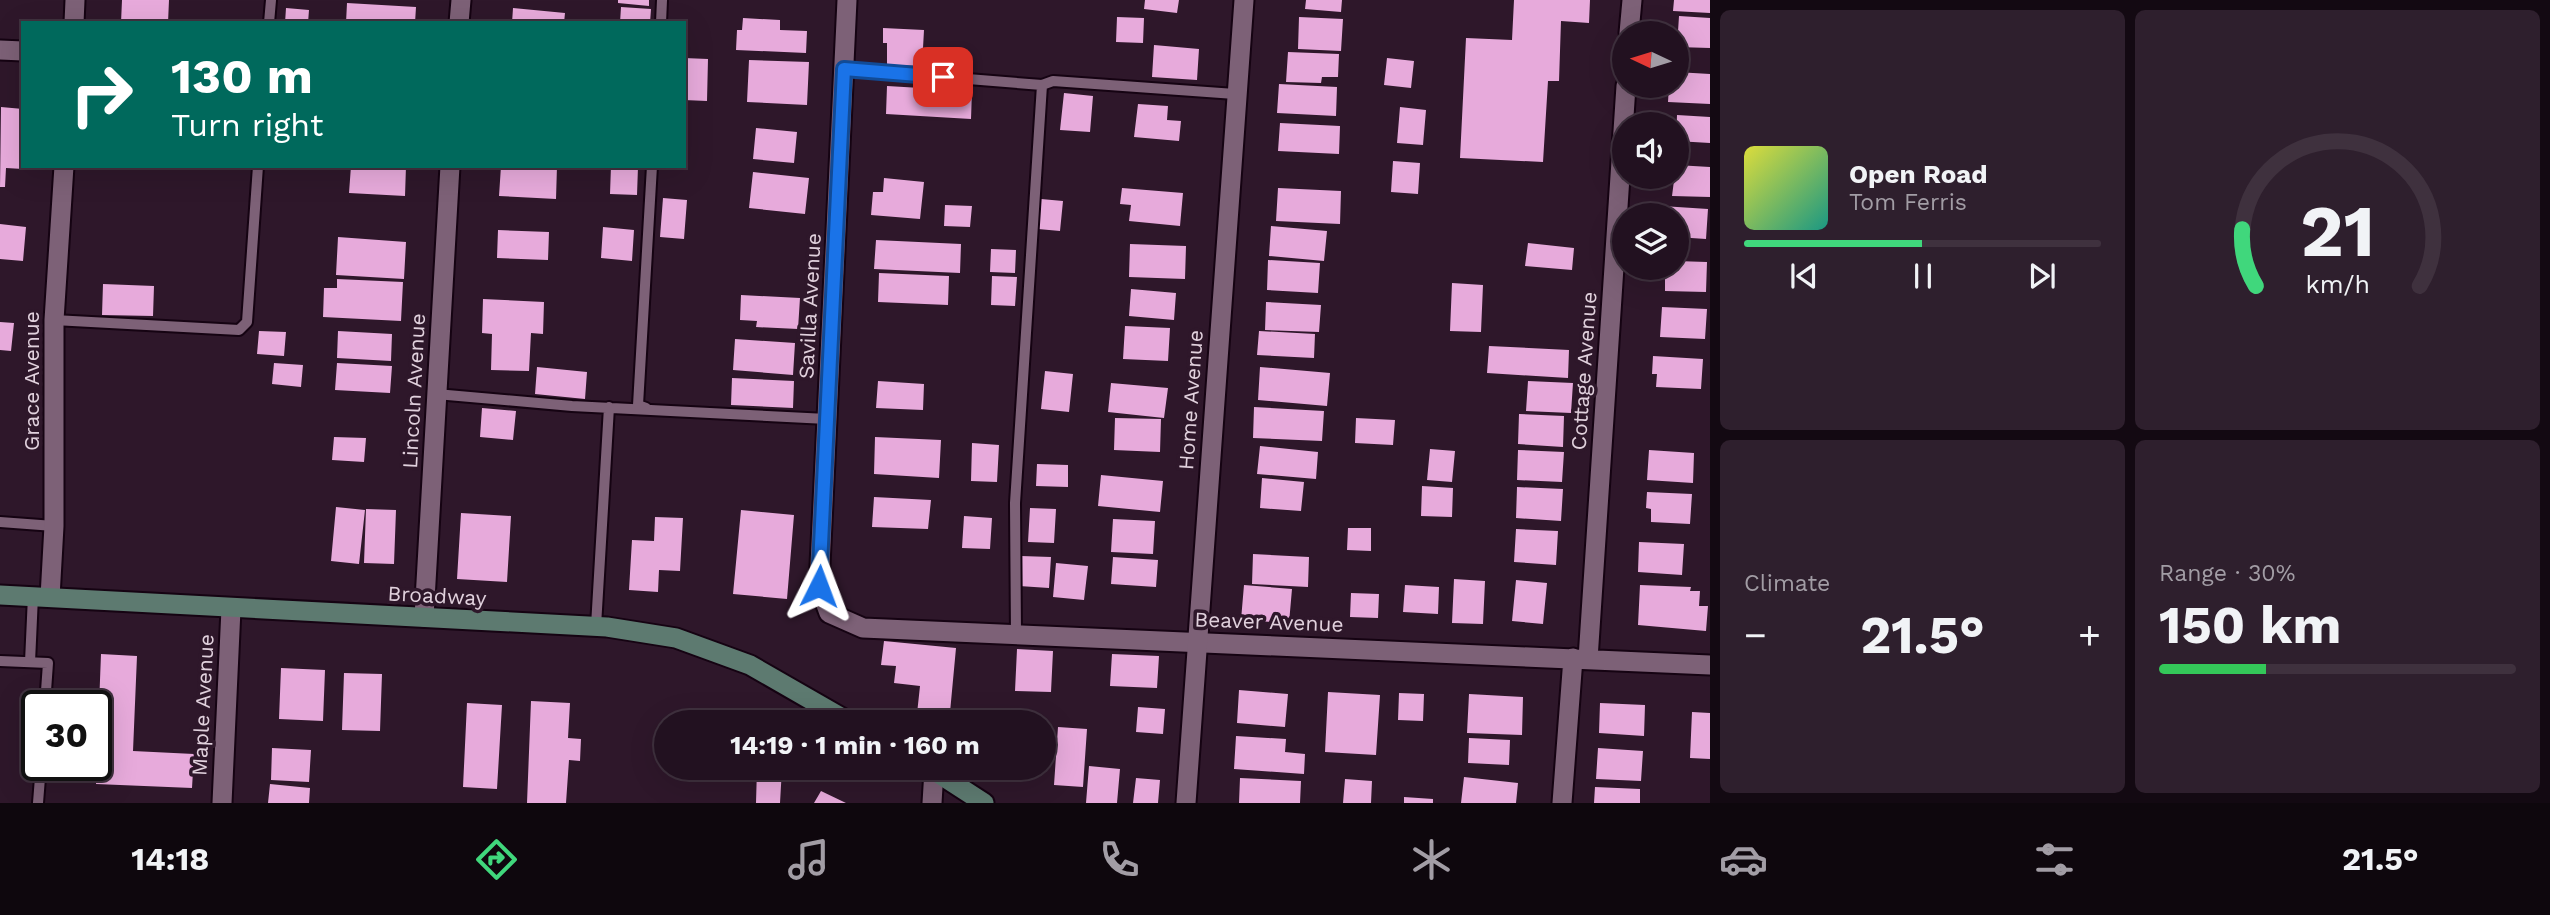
<!DOCTYPE html>
<html lang="en">
<head>
<meta charset="utf-8">
<style>
	:root { --surface:#221120; --page:#2e1f2d; --text:#f1f3f6; --muted:#a29da5; --line:#3f313e; --accent:#40d77c }
	body { margin:0; font-family:"Work Sans",sans-serif; background:var(--page); color:var(--text); height:100vh; display:flex; flex-direction:column; font-size:26px; white-space:nowrap }
	* { box-sizing:border-box; margin:0 }
	p { font-size:23px; color:var(--muted) }
	.icon { flex:none; width:38px; height:38px; fill:none; stroke:currentColor; stroke-width:2; stroke-linecap:round; stroke-linejoin:round }
	.map { position:relative; flex:1; overflow:hidden }
	.panel { display:flex; flex-direction:column; gap:10px; padding:10px; background:#130912; width:840px }
	.panel>* { flex:none }
	.top-card { position:absolute; left:21px; top:21px; width:665px; height:147px; border-radius:0px; box-shadow:0 7px 28px #0002,0 0 0 2px var(--line); background:#00695c; color:#fff; overflow:hidden }
	.needle { width:46px; rotate:274deg }
	.buttons { position:absolute; left:1612px; top:21px; display:grid; gap:14px }
	.buttons a { display:grid; place-items:center; width:77px; height:77px; border-radius:50%; background:var(--surface); box-shadow:0 7px 28px #0002,0 0 0 2px var(--line); font-size:35px }
	.speed { position:absolute; left:21px; top:690px; display:flex; gap:14px; font-size:35px; font-weight:700; text-align:center }
	.speed>* { display:grid; place-content:center; width:91px; height:91px; border-radius:50%; background:var(--surface); box-shadow:0 7px 28px #0002,0 0 0 2px var(--line); line-height:1 }
	.speed .limit { border:4px solid #111; border-radius:10px; background:#fff; color:#111 }
	.pin { position:absolute; display:grid; place-items:center; width:60px; height:60px; color:#fff; margin:-30px; border-radius:14px; box-shadow:0 4px 10px #0006 }
	.me { position:absolute; width:77px; margin:-38px; rotate:3deg; stroke-linejoin:round; filter:drop-shadow(0 0 5px #0008) }
	.turn { display:flex; align-items:center; gap:24px; height:147px; padding:0 35px; font-size:32px }
	.turn .icon { width:91px; height:91px; stroke-width:2.5 }
	.turn b { display:block; font-size:49px; line-height:60px }
	.big { font-size:52px; font-weight:700; line-height:1.1 }
	.panel .widget { flex:1; display:flex; flex-direction:column; justify-content:center; gap:10px; min-width:0; padding:0 24px; border-radius:10px; background:var(--page) }
	.panel .dial { align-items:center; gap:0 }
	.dial svg { height:182px; overflow:visible; fill:none; stroke:var(--line); stroke-width:7; stroke-linecap:round; text-anchor:middle }
	.dial text { fill:var(--text); stroke:none }
	.song { display:flex; align-items:center; gap:21px }
	.cover { width:84px; height:84px; border-radius:10px; background:linear-gradient(135deg,hsl(60 70% 55%),hsl(170 70% 35%)) }
	.played { height:7px; border-radius:4px; background:linear-gradient(90deg,var(--accent) 50%,var(--line) 50%) }
	.keys { display:flex; justify-content:space-around; direction:ltr }
	.heat { display:flex; justify-content:space-between; align-items:center; font-size:38px; direction:ltr }
	.charge { height:10px; border-radius:5px; background:linear-gradient(90deg,#34c759 30%,var(--line) 0) }
	.panel .tiles { flex:1; display:grid; gap:10px; grid-template-columns:repeat(2,1fr) }
	.trip { position:absolute; left:654px; top:710px; width:402px; height:70px; border-radius:35px; background:var(--surface); box-shadow:0 7px 28px #0002,0 0 0 2px var(--line); font-weight:700; line-height:70px; text-align:center }
	.menu { display:flex; height:112px; justify-content:space-around; align-items:center; background:#0e070d; color:var(--muted) }
	.menu .icon { width:49px; height:49px }
	.menu .current { color:var(--accent) }
	.menu b { font-size:32px; color:var(--text) }
	main { display:flex; flex:1; min-height:0 }
	.map>svg:first-child { display:block }
	.building { fill:#e7aadb }
	.lines { fill:none; stroke-linecap:round; stroke-linejoin:round }
	.service-casing { stroke:#150312; stroke-width:14 }
	.minor-casing { stroke:#150312; stroke-width:23 }
	.tertiary-casing { stroke:#150312; stroke-width:23 }
	.secondary-casing { stroke:#150312; stroke-width:23 }
	.service { stroke:#7d6177; stroke-width:10 }
	.minor { stroke:#7d6177; stroke-width:19 }
	.tertiary { stroke:#7d6177; stroke-width:19 }
	.secondary { stroke:#5d7a70; stroke-width:19 }
	.route-casing { stroke:#114b97; stroke-width:18 }
	.route { stroke:#1a73e8; stroke-width:12 }
	.labels { text-anchor:middle; stroke-width:7; stroke-linejoin:round; paint-order:stroke }
	.street-label { font-size:21px; fill:#e1d1dd; stroke:#2e172a }
</style>
</head>
<body>
<main>
<div class="map">
<svg width="1710" height="803" viewBox="0 0 1710 803">
	<rect width="100%" height="100%" fill="#2e172a"/>
	<!-- building -->
	<path class="building" d="M122,0H169L168,23H121Z
		M618,0H649V6L618,3Z
		M1145,0H1179L1177,13L1144,9Z
		M1306,0H1342L1341,12L1305,9Z
		M1514,0H1590L1589,23L1561,21L1559,81H1548L1543,162L1460,158L1466,38L1512,40Z
		M1674,0H1710V13L1673,11Z
		M347,3L416,7L415,23H346Z
		M621,7L651,9L650,23H620Z
		M286,8L309,10L308,23H285Z
		M513,8L565,13L564,23H512Z
		M1679,16L1710,18V48L1677,47Z
		M1117,17L1144,18L1143,43L1116,42Z
		M1299,17L1343,19L1341,51L1298,49Z
		M743,18L780,20V30L807,31L806,53L736,50L737,30H742Z
		M883,28L924,30L922,66L887,65V43H883Z
		M1154,45L1199,49L1197,80L1152,77Z
		M1288,52L1339,54L1338,77H1322L1321,83L1286,82Z
		M684,58L708,59L707,101L684,100Z
		M1387,58L1414,61L1411,88L1384,85Z
		M749,60L809,62L807,105L747,102Z
		M1676,72L1710,74V104L1668,102L1669,86H1676Z
		M1279,84L1337,87L1336,116L1277,113Z
		M887,86L972,91L971,119L886,114Z
		M1064,93L1093,96L1090,132L1060,130Z
		M1138,104L1168,106L1167,120L1181,121L1179,141L1134,137Z
		M1,107L23,109V169L6,168L5,187H0Z
		M1400,107L1426,110L1423,145L1397,143Z
		M1677,115L1710,117V143L1676,141Z
		M1280,123L1340,126L1339,154L1278,151Z
		M756,128L797,132L794,163L753,159Z
		M1393,161L1420,163L1418,194L1391,192Z
		M1676,165L1710,167V197L1672,196Z
		M351,166H406L405,196L349,193Z
		M501,166H557L556,199L499,196Z
		M611,166L638,167L637,195L610,194Z
		M753,172L809,178L805,214L749,208Z
		M884,178L924,182L920,219L871,215L873,192H883Z
		M1122,188L1183,193L1180,226L1129,221L1131,205L1120,204Z
		M1278,188L1341,191L1340,224L1276,221Z
		M663,198L687,200L684,239L660,237Z
		M1041,199L1063,201L1060,231L1038,229Z
		M945,205L972,206L970,227L944,226Z
		M1662,206L1708,209L1706,239L1676,237V215H1662Z
		M0,224L26,227L23,261L0,259Z
		M1271,226L1327,231L1324,261L1269,256Z
		M603,227L634,230L632,261L601,258Z
		M498,230L549,232L548,260L497,258Z
		M338,237L406,242L404,279L336,275Z
		M876,240L961,244L960,273L874,269Z
		M1528,243L1574,248L1572,270L1525,266Z
		M1130,244L1186,246L1185,279L1129,277Z
		M991,249L1016,250L1015,273L990,272Z
		M1268,260L1320,263L1318,293L1267,290Z
		M1676,261L1707,262L1706,292L1665,291V278H1657L1658,268H1676Z
		M879,273L949,276L948,305L878,302Z
		M992,276L1017,277L1015,306L991,305Z
		M337,279L403,282L401,321L323,317L324,288H337Z
		M1452,283L1483,285L1481,332L1450,331Z
		M103,284L154,286L153,316L102,315Z
		M1131,289L1176,293L1174,320L1129,316Z
		M741,295L800,298L798,329L756,327L757,321L740,320Z
		M483,299L544,302L543,334L531,333L529,371L491,370L492,334L482,333Z
		M1266,302L1321,305L1319,332L1265,330Z
		M1662,307L1707,309L1705,339L1660,337Z
		M0,322L14,323L11,351L0,350Z
		M1125,326L1170,328L1168,361L1123,359Z
		M259,331L286,332L284,356L257,354Z
		M338,331L392,334L391,361L337,358Z
		M1259,331L1315,334L1314,358L1257,355Z
		M735,339L795,343L793,375L733,370Z
		M1489,346L1569,350L1568,378L1487,373Z
		M1653,356L1703,359L1701,389L1656,387L1657,374H1652Z
		M274,363L303,365L301,387L272,384Z
		M337,363L392,366L390,393L335,390Z
		M537,367L587,372L585,399L535,394Z
		M1260,367L1330,373L1327,406L1258,400Z
		M1045,371L1073,374L1069,412L1041,409Z
		M732,378L794,381L793,408L731,405Z
		M878,381L924,384L923,410L876,408Z
		M1528,381L1573,383L1571,413L1526,411Z
		M1111,383L1168,388L1164,418L1108,412Z
		M1254,407L1324,411L1322,441L1253,438Z
		M482,408L516,411L513,440L480,437Z
		M1519,414L1564,416L1563,447L1518,444Z
		M1115,418L1161,419L1160,452L1114,450Z
		M1356,418L1395,420L1393,445L1355,443Z
		M334,437L366,438L364,462L332,460Z
		M875,437L941,440L939,478L874,474Z
		M972,443L999,445L997,482L971,481Z
		M1260,446L1318,452L1316,479L1257,474Z
		M1430,449L1455,451L1452,482L1427,480Z
		M1518,450L1564,452L1562,482L1517,480Z
		M1649,450L1694,453L1693,483L1647,480Z
		M1037,464L1068,465V487L1036,486Z
		M1101,475L1163,481L1160,512L1098,506Z
		M1262,478L1304,482L1301,511L1260,508Z
		M1422,486L1453,488L1452,517L1421,516Z
		M1517,487L1563,489L1561,521L1516,518Z
		M1647,492L1692,494L1690,524L1651,522V509L1646,508Z
		M874,497L931,500L928,529L872,527Z
		M336,507L365,510L359,564L331,561Z
		M1030,508L1056,509L1054,543L1028,542Z
		M366,509L396,510L394,564L364,563Z
		M741,510L794,515L787,599L733,594Z
		M461,513L511,516L507,582L457,579Z
		M964,516L992,518L990,549L962,548Z
		M655,517L683,518L680,571L659,570L658,592L629,590L632,540L654,541Z
		M1113,519L1155,521L1153,554L1111,552Z
		M1348,528H1371V551L1347,550Z
		M1516,529L1558,531L1556,565L1514,562Z
		M1639,542L1684,544L1682,575L1638,572Z
		M1253,554L1309,557L1308,587L1252,584Z
		M1021,556L1051,557L1049,588L1019,586Z
		M1113,557L1158,560L1156,587L1111,584Z
		M1056,563L1088,566L1084,600L1053,597Z
		M1454,579L1485,581L1483,624L1452,623Z
		M1516,580L1547,583L1543,624L1512,621Z
		M1244,585L1292,589L1289,623L1241,620Z
		M1405,585L1439,587L1438,614L1403,612Z
		M1640,585L1691,587L1690,591H1700L1699,606H1708L1706,631L1638,625Z
		M1351,593L1379,594L1378,618L1350,617Z
		M884,641L956,648L949,723H916L920,686L894,683L896,666L881,665Z
		M1017,649L1053,651L1051,692L1015,691Z
		M101,654L137,656L133,751L194,754L192,788L96,784Z
		M1112,654L1159,656L1157,688L1110,686Z
		M281,668L325,670L323,721L279,719Z
		M344,673L382,674L380,731L342,730Z
		M1239,690L1288,694L1285,727L1237,723Z
		M1328,692L1380,695L1376,755L1325,752Z
		M1399,693L1424,694L1423,721L1398,720Z
		M1469,694L1523,697L1522,735L1467,733Z
		M531,701L570,703L568,738L581,739L580,761L569,760L566,803H527Z
		M467,703L502,705L497,789L463,787Z
		M1600,703L1645,705L1644,736L1599,733Z
		M1138,707L1165,709L1163,734L1136,732Z
		M1692,712L1710,713V759L1690,758Z
		M760,715L784,716V723H759Z
		M1058,727L1087,729L1083,787L1054,785Z
		M1236,736L1286,739L1285,752L1305,754L1304,774L1234,769Z
		M1469,738L1510,740L1509,765L1468,763Z
		M272,748L311,750L309,782L271,780Z
		M1598,748L1643,751L1641,781L1596,779Z
		M1089,766L1120,769L1117,803H1086Z
		M757,768H782L780,803H756Z
		M1464,777L1518,783L1516,803H1461Z
		M1136,778L1160,780L1158,803H1133Z
		M1240,778L1301,781L1300,803H1239Z
		M1345,779L1372,781L1371,803H1343Z
		M270,784L310,788L309,803H268Z
		M1595,787L1640,789V803H1594Z
		M821,791L846,803H814Z
		M1404,797L1433,799V803H1404Z"/>
	<g class="lines">
		<defs>
			<path id="service" d="M269,23L271,0
				M661,23L662,0
				M843,69L1042,85L1053,81L1235,94
				M54,320L239,330L247,322L258,166
				M436,394L572,406L827,419
				M646,408L638,405L652,166
				M0,522L54,526
				M596,626L609,407
				M1016,634L1015,503L1042,85
				M0,661L48,663L45,705
				M30,662L33,596
				M38,803L41,765"/>
			<path id="minor" d="M847,0L819,586L829,613L863,628L1710,665
				M74,23L75,0
				M459,23L461,0
				M1629,33L1632,0
				M0,50L23,51
				M50,597L54,526V320L64,166
				M424,617L450,166
				M1588,659L1626,86
				M222,803L231,609
				M932,803L934,770
				M1562,803L1573,658"/>
			<path id="tertiary" d="M1186,803L1244,0"/>
			<path id="secondary" d="M0,595L607,627L676,638L750,665L851,723
				M930,768L984,803"/>
		</defs>
		<!-- service casing -->
		<use href="#service" class="service-casing"/>
		<!-- minor casing -->
		<use href="#minor" class="minor-casing"/>
		<!-- tertiary casing -->
		<use href="#tertiary" class="tertiary-casing"/>
		<!-- secondary casing -->
		<use href="#secondary" class="secondary-casing"/>
		<!-- service -->
		<use href="#service" class="service"/>
		<!-- minor -->
		<use href="#minor" class="minor"/>
		<!-- tertiary -->
		<use href="#tertiary" class="tertiary"/>
		<!-- secondary -->
		<use href="#secondary" class="secondary"/>
	</g>
	<g class="lines">
		<defs>
			<path id="route" d="M819,586L844,69L943,77"/>
		</defs>
		<!-- route casing -->
		<use href="#route" class="route-casing"/>
		<!-- route -->
		<use href="#route" class="route"/>
	</g>
	<g class="labels">
		<!-- street labels -->
		<g class="street-label">
			<text transform="translate(810 306) rotate(-87)" y="7">Savilla Avenue</text>
			<text transform="translate(1584 371) rotate(-86)" y="7">Cottage Avenue</text>
			<text transform="translate(32 381) rotate(-90)" y="7">Grace Avenue</text>
			<text transform="translate(414 391) rotate(-87)" y="7">Lincoln Avenue</text>
			<text transform="translate(1191 400) rotate(-86)" y="7">Home Avenue</text>
			<text transform="translate(437 596) rotate(3)" y="7">Broadway</text>
			<text transform="translate(1269 622) rotate(2)" y="7">Beaver Avenue</text>
			<text transform="translate(203 705) rotate(-87)" y="7">Maple Avenue</text>
		</g>
	</g>
</svg>
<div class="buttons">
<a><svg class="needle" viewBox="-14 -14 28 28"><path d="M0-13l5 13h-10z" fill="#e53935"/><path d="M0 13l5-13h-10z" fill="#a29da5"/></svg></a>
<a><svg class="icon" aria-label="sound" viewBox="0 0 24 24"><path d="M4 9h4l5-4v14l-5-4H4zM17 9q2 3 0 6"/></svg></a>
<a><svg class="icon" aria-label="layers" viewBox="0 0 24 24"><path d="M12 4l9 5-9 5-9-5zM3 14l9 5 9-5"/></svg></a>
</div>
<div class="speed"><div class="limit">30</div></div>
<div class="pin" style="left:943px;top:77px;background:#d93025"><svg class="icon" aria-label="arrive" viewBox="0 0 24 24"><path d="M6 21V4h12l-3 4 3 4H6"/></svg></div>
<svg class="me" style="left:819px;top:586px" viewBox="-20 -20 40 40"><path d="M0-17L14 15 0 8-14 15z" fill="#1a73e8" stroke="#fff" stroke-width="4"/></svg>
<div class="trip">14:19 · 1 min · 160 m</div>
<div class="top-card">
<div class="turn"><svg class="icon" aria-label="right" viewBox="0 0 24 24"><path d="M7 20v-9h11M14 6l5 5-5 5"/></svg><div><b>130 m</b>Turn right</div></div>
</div>
</div>
<section class="panel">
<div class="tiles">
<div class="widget">
<div class="song"><i class="cover"></i><div><b>Open Road</b><p>Tom Ferris</p></div></div>
<div class="played"></div>
<div class="keys"><svg class="icon" aria-label="previous" viewBox="0 0 24 24"><path d="M18 5L8 12l10 7zM5 5v14"/></svg><svg class="icon" aria-label="pause" viewBox="0 0 24 24"><path d="M8 5v14M16 5v14"/></svg><svg class="icon" aria-label="next" viewBox="0 0 24 24"><path d="M6 5l10 7-10 7zM19 5v14"/></svg></div>
</div>
<div class="widget dial"><svg viewBox="0 0 100 80">
<path d="M14 69A42 42 0 1 1 86 69"/>
<path d="M14 69A42 42 0 0 1 8 44" stroke="#40d77c"/>
<text x="50" y="56" font-size="32" font-weight="700">21</text>
<text x="50" y="72" font-size="11">km/h</text>
</svg></div>
<div class="widget"><p>Climate</p>
<div class="heat"><a>−</a><b class="big">21.5°</b><a>+</a></div>
</div>
<div class="widget"><p>Range · 30%</p><b class="big">150 km</b><div class="charge"></div></div>
</div>
</section>
</main>
<nav class="menu">
<b>14:18</b>
<svg class="icon current" aria-label="directions" viewBox="0 0 24 24"><path d="M12 3l9 9-9 9-9-9zM9 14v-3h6M13 9l2 2-2 2"/></svg>
<svg class="icon" aria-label="music" viewBox="0 0 24 24"><path d="M9 18V5l10-2v13"/><circle cx="6" cy="18" r="3"/><circle cx="16" cy="16" r="3"/></svg>
<svg class="icon" aria-label="phone" viewBox="0 0 24 24"><path d="M5 4h4l2 5-3 2q2 4 5 5l2-3 5 2v4C11 20 4 13 5 4z"/></svg>
<svg class="icon" aria-label="climate" viewBox="0 0 24 24"><path d="M12 3v18M4 7l16 10M4 17L20 7"/></svg>
<svg class="icon" aria-label="car" viewBox="0 0 24 24"><path d="M5 17H2v-5l4-1 3-4h7l3 4 3 1v5h-3M9 17h6M6 11h13"/><circle cx="7" cy="17" r="2"/><circle cx="17" cy="17" r="2"/></svg>
<svg class="icon" aria-label="filters" viewBox="0 0 24 24"><path d="M4 7h16M4 17h16"/><circle cx="9" cy="7" r="2"/><circle cx="15" cy="17" r="2"/></svg>
<b>21.5°</b>
</nav>
</body>
</html>
